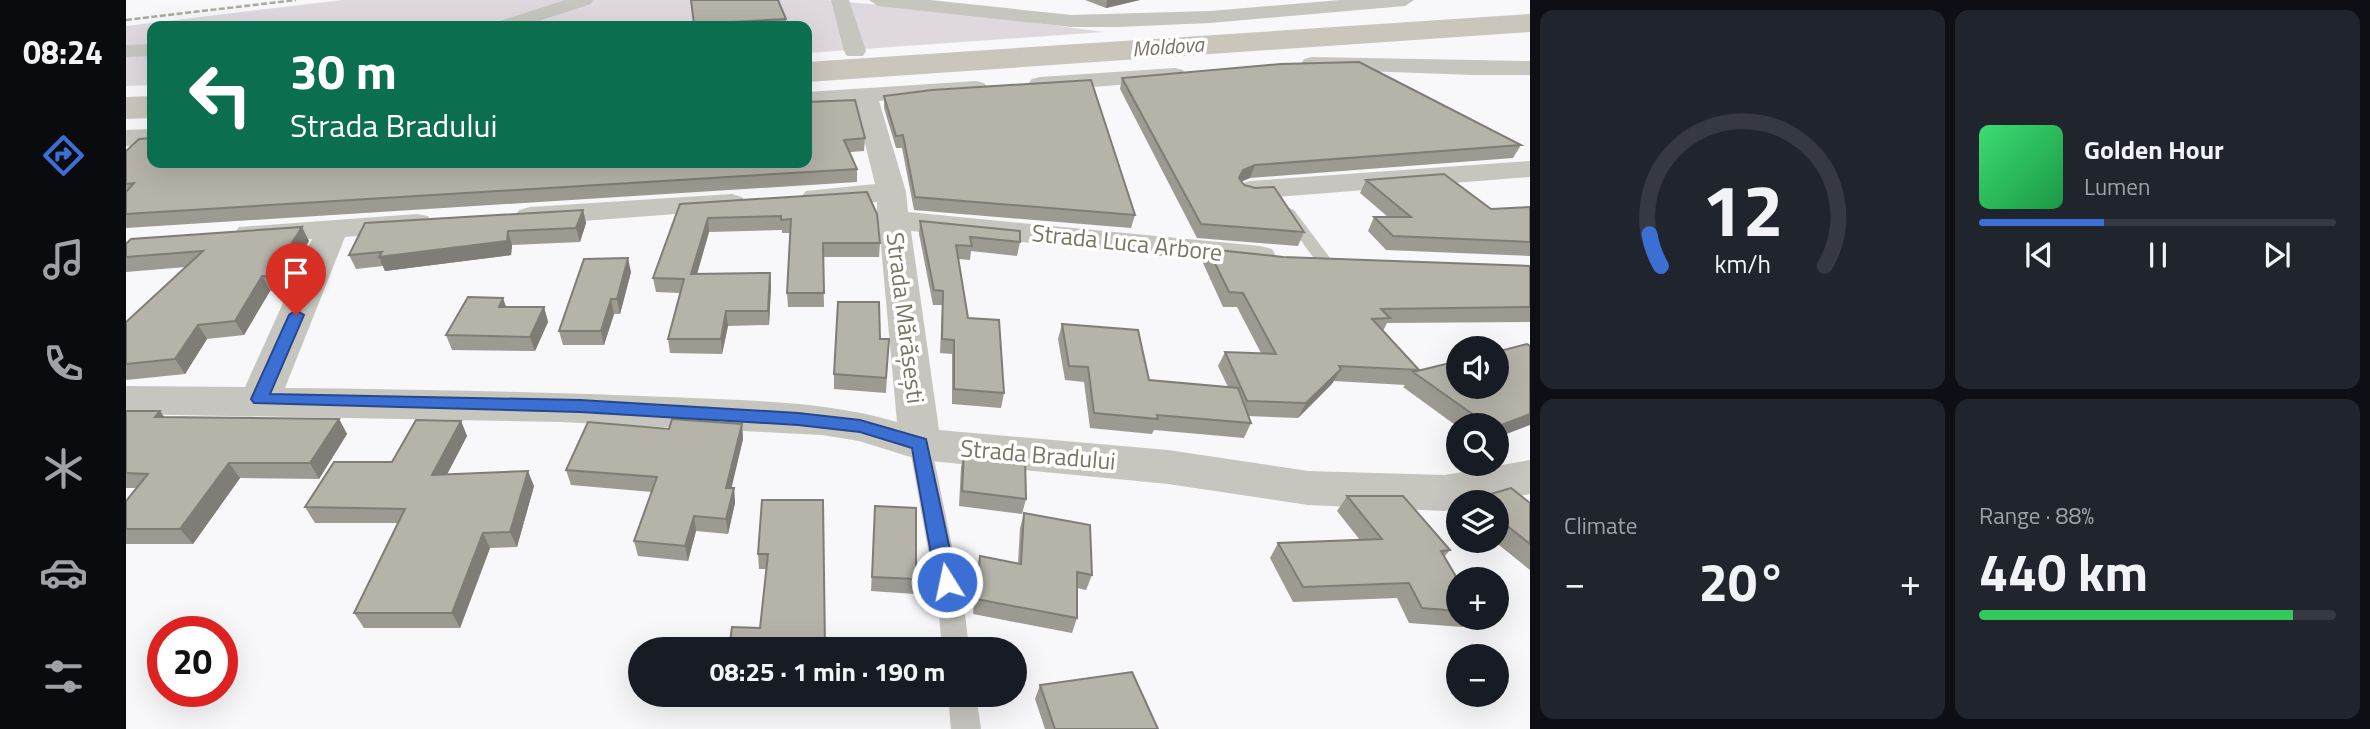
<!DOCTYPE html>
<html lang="en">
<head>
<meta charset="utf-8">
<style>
	:root { --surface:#171b24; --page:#20242c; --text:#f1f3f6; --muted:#9ea1a6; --line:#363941; --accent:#3c6fd4 }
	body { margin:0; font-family:"Titillium Web",sans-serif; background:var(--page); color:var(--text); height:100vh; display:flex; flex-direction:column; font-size:26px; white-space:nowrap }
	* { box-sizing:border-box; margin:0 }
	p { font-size:23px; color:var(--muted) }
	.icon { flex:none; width:38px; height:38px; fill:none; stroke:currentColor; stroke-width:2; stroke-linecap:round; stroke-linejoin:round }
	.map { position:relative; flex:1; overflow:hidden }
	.panel { display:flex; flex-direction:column; gap:10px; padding:10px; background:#0d0f14; width:840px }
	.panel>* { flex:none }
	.top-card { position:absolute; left:21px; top:21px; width:665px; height:147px; border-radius:14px; box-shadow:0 7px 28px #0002; background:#0b6e4f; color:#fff; overflow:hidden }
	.fabs { position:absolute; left:1320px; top:336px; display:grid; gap:14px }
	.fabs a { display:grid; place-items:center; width:63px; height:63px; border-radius:50%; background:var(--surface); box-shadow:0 7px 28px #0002; font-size:35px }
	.speed { position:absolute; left:21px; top:616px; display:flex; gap:14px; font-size:35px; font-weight:700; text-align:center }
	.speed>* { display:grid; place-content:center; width:91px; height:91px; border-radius:50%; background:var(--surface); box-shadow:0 7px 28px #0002; line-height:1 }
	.speed .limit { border:10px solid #d22; background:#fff; color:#111 }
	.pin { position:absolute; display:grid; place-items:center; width:60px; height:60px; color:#fff; margin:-72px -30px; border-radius:50% 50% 50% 0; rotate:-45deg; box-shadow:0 0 7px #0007 }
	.pin .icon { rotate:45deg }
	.me { position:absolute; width:77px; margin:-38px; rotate:350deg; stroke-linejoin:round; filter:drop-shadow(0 0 5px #0008) }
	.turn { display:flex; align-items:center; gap:24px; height:147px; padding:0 28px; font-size:32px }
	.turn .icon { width:91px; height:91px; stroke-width:2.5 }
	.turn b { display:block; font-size:49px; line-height:60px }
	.big { font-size:52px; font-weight:700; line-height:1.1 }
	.panel .tile { flex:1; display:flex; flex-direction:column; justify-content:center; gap:10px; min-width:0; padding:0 24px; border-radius:14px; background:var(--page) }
	.panel .dial { align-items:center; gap:0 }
	.dial svg { height:182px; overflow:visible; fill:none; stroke:var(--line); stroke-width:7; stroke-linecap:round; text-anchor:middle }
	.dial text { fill:var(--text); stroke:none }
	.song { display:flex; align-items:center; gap:21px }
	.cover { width:84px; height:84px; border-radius:10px; background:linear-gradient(135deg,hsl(140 70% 55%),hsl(140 70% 35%)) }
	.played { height:7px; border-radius:4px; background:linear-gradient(90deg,var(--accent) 35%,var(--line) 35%) }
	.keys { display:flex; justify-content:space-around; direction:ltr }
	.heat { display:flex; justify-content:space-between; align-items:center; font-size:38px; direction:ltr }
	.charge { height:10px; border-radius:5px; background:linear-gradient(90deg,#34c759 88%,var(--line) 0) }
	.panel .tiles { flex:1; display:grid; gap:10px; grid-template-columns:repeat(2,1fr) }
	.trip { position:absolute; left:502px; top:637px; width:399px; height:70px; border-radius:35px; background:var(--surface); box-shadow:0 7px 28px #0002; font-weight:700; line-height:70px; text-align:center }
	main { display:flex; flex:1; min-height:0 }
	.dock { display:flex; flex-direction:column; width:126px; justify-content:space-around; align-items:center; background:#090b0e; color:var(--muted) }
	.dock .icon { width:49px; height:49px }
	.dock .active { color:var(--accent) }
	.dock b { font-size:32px; color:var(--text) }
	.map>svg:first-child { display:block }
	.green { fill:#dfd8df }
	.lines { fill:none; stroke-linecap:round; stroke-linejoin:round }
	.river { fill:#cac6bc; fill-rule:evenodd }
	.lane { fill:#c6c5be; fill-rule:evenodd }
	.street { fill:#c6c5be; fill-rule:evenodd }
	.rail { stroke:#aba99f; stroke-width:2.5; stroke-dasharray:6 2.5; stroke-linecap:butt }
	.wall { fill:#9d9a91 }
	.shaded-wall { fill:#7f7d76 }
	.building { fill:#b6b3a9; stroke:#7f7d76; stroke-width:2 }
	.route { fill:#3c6fd4; stroke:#27488a; stroke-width:2 }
	.labels { text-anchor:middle; stroke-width:7; stroke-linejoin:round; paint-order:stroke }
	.far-water-label { font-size:21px; font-style:italic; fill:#797261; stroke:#fff }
	.street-label { font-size:24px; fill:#797662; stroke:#fff }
</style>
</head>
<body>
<main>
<nav class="dock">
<b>08:24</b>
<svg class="icon active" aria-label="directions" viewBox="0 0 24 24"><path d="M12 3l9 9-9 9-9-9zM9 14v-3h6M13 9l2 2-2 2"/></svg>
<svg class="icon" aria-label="music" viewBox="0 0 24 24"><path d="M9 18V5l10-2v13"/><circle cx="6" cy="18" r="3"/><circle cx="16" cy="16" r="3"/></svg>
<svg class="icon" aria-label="phone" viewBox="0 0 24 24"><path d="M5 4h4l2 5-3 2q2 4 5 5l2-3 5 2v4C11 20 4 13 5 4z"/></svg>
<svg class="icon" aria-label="climate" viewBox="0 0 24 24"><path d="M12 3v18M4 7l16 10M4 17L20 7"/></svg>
<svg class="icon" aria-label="car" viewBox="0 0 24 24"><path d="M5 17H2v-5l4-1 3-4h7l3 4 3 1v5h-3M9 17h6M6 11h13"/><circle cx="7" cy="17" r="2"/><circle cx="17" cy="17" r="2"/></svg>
<svg class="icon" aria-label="filters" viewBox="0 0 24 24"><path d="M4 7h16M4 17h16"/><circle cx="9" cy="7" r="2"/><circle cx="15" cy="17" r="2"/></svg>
</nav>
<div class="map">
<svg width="1404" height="729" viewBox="0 0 1404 729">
	<rect width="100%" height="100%" fill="#f8f7f9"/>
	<!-- green -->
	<path class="green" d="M216,0H700L829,12L978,32L681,53V26H26V85L0,86V26Z"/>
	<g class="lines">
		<!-- river -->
		<path class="river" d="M1404,14V32L681,82V62Z
			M26,96V118L0,119V97Z"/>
		<!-- lane -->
		<path class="lane" d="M1163,208L1168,210L1204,258L1206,261L1204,264H1192L1155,213Z
			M794,436L802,438L805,444L838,605L843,649H816L812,605L783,444L786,438Z
			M822,695H850L855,729H825Z"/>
		<!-- street -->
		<path class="street" d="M439,0H467L465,4L397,26H368L371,22Z
			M705,0H723L740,51L737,56H721L718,51Z
			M743,0H804L945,15L1084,11L1214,0H1288L1279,6L1084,23L991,27H945L752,6Z
			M26,44V56L0,57V45Z
			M1186,57L1404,61V75H1349L1178,69L1175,64L1178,59Z
			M1049,68L1057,70L1060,75L1057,80L914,91L906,89L902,84L906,79L914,77Z
			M850,81L858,83L862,88L858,93L753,101L780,192L782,212L1134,246L1146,249L1150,256L1146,263L1134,266L785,231L813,430L1042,450L1182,471L1319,475L1404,460V494L1362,502H1332V508L1319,511L1182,505L1042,484L794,460L733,441L696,435L435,422L0,414V386L119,387L186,239L124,243L113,241L108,234L113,227L291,214L302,216L306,223L302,230L219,237L159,388C287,389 415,392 543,397C620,401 697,400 771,422L753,224L751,220V202L690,206L680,203L675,197L680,191L749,184L729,103L681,106V92Z
			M26,129V145L0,146V130Z
			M1404,161V177L1124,199L1114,196L1110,190L1114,184L1124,181Z
			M606,194L616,197L621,203L616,209L404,225L393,222L389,216L393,210L404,207Z"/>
		<!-- rail -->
		<path class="rail" d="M0,20L170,0"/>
	</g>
	<!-- wall -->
	<path class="wall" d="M565,0L660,19V26H568Z
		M959,0H1014L980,8Z
		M996,78L1395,145L1387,158L1124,178L1115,181L1118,185L1178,232L1172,246L1071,238L994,89Z
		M758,96L1009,215L1005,228L788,210L776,148H770L758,108Z
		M681,102L739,138L738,151L724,152L731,169V182L0,228V151Z
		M1240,180L1365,209L1404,207V256L1260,250L1242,231L1248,217H1262L1234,193Z
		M741,192L754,243L753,257H697L698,307H662L661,293L664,233H656V230L583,232L571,274L644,273L645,287L643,325L602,326L596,354L544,353L542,339L554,293L530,292L527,278L554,204Z
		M457,210L460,223L454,242L386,245L385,255L259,271L257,266L230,269L223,255Z
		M794,221L894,242L891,256L845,251L844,260L832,259L842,318L878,393L875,408L826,404V354L814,353L816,305H807L793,234Z
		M183,241L153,290L144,291L118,335L81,339L59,374L0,380V322L60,267L0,272V244Z
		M1082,249L1157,257L1404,266V322L1261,323L1257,331L1293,370L1370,425H1332V427L1277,387L1279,385L1208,381L1172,418L1122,416L1125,423L1118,438L1028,430L1026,434L964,428L958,382L939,380L932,339L936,324L1023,380L1102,387L1092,366L1099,352L1135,353L1111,307H1097L1077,263Z
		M505,272L494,314H488L478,345H437L433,331Z
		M380,307H418L422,322L409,351L326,350L320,335Z
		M763,339L760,393L708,389V374Z
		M0,411L38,417L213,419L221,434L193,479L114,478L67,544H0V501L10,488H0Z
		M335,421L341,436L321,474L408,486L391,547L364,548L334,628H238L228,613L271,523H189L179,507L266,462Z
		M616,424L617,439L605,488H608L609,503L602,534L570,531L562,561L512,556L508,541L526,492L445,485L440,470L543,429Z
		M838,452L900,499L896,514L833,506L835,467Z
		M1221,496L1324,550L1318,557L1332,580V618H1346L1337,627L1283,623L1271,598L1167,602L1144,558L1152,543L1234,540L1211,511Z
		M1348,499L1404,503V570L1368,541H1370V502H1346Z
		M636,500L699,649L634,628L641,569H633L632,554Z
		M749,506L790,579L789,594L745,591Z
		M898,513L966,575L960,590L951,588V618L946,633L847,614L851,571L854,556L892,563L894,528Z
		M914,685L1032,729H919L909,699Z
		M645,695H700V702L645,697Z"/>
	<!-- shaded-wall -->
	<path class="shaded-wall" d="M981,0H1014L980,8Z
		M1129,165L1124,178L1112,183L1117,170Z
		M457,210L460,223L454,242L450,228Z
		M582,218L583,232L567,288L565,274Z
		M176,227L183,241L153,290L145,276Z
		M382,231L386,245L385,255L259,271L253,257Z
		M502,258L505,272L494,314L491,299Z
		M644,273L645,287L643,325L642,311Z
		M136,276L144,291L118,335L109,321Z
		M377,298L382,312L373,307Z
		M485,299L488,314L478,345L475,331Z
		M418,307L422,322L409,351L404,337Z
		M600,311L602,326L596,354L595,339Z
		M72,325L81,339L59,374L49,359Z
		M1215,369L1206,384L1172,418L1180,403Z
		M34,411L45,426L29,417Z
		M1404,414V425L1370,438V427Z
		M213,419L221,434L193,479L184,463Z
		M335,421L341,436L313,490L306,475Z
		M616,424L617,439L602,503L600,488Z
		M103,463L114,478L67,544L54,529Z
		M402,471L408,486L391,547L384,532Z
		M608,488L609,503L602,534L600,519Z
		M568,516L570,531L562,561L559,546Z
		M357,533L364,548L334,628L326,613Z"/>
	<!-- building -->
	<path class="building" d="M565,0H652L660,19L568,24Z
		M1233,62L1395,145L1129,165L1117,170L1113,178L1118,185L1129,188L1148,187L1178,232L1075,224L996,78L1155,64Z
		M965,80L1009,215L789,197L777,135L770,136L758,96L806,90Z
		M729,100L739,138L718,140L731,169L0,214V192L8,183L0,184V151L13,139L26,138V163H681V102Z
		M1318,174L1365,209L1404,207V242L1267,236L1248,217H1285L1240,180Z
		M741,192L751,214L754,243H697L698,293H661L665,219L655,220V216L582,218L565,274L644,273L642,311H600L595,339H542L558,279L527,278L554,204Z
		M457,210L450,228L382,231L381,241L253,257L256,252L223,255L239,223Z
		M794,221L894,231V242L844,237L846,246L830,245L842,318L873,320L878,393L828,389V340L816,339L817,291L808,290Z
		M176,227L145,276H136L109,321L72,325L49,359L0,364V322L77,251L0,257V244L5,239Z
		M1082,249L1157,257L1404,266V307L1255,309L1264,318L1246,319L1293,370L1213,366L1215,369L1180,403L1121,401L1099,352L1150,354L1117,293L1103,292Z
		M502,258L491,299H485L475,331H433L458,259Z
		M342,297L377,298L373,307H418L404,337L320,335Z
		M712,302H753L754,339H763L760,378L708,374Z
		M936,324L1012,330L1023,380L1112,388L1125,423L1031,415L1032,419L968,413L962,367L943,366Z
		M1401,344L1404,346V414L1370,427V425H1362L1287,372L1332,361V387H1370V352Z
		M0,411H34L29,417L213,419L184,463H103L54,529H0V501L22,474L0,473Z
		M546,419L616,424L600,488H608L600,519L568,516L559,546L508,541L531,477L440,470L462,422L543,429Z
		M290,420L335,421L306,475L402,471L384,532L357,533L326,613H228L279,509L179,507L208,462H266Z
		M838,452L899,457L900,499L836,491Z
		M1385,488L1404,503V544L1370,517V502H1352L1348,499Z
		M1221,496H1277L1324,550L1315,551L1332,580V611L1296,608L1283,583L1177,587L1152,543L1256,539Z
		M636,500H697L699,649H603L606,627L634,628L642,554H632Z
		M749,506L790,508V579L746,577Z
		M898,513L964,525L966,575L951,572V618L850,599L854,556L895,564Z
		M1006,672L1032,729H929L914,685Z"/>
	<!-- route -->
	<path class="route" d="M170,310L178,315L144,394L454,400L672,413L734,420L800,439L831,582L828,588L821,591L813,588L810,582L786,448L734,432L672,425L454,412L128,403L125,399L163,315Z"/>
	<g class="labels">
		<!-- far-water labels -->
		<g class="far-water-label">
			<text transform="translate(1042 47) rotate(-4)" y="7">Moldova</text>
		</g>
		<!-- street labels -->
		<g class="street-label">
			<text transform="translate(1001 243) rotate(6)" y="8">Strada Luca Arbore</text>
			<text transform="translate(779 318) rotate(83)" y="8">Strada Mărășești</text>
			<text transform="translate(912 455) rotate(5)" y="8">Strada Bradului</text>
		</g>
	</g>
</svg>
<div class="fabs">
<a><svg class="icon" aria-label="sound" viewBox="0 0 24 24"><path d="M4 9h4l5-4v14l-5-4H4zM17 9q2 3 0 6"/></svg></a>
<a><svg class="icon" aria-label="search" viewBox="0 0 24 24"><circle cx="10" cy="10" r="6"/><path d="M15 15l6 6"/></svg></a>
<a><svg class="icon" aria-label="layers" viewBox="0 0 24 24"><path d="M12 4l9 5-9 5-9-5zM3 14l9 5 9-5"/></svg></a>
<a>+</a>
<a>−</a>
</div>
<div class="speed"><div class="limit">20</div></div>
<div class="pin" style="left:170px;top:315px;background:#d93025"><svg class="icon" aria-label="arrive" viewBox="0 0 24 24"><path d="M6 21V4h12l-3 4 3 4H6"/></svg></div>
<svg class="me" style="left:821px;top:582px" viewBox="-20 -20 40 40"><circle r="17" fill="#3c6fd4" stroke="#fff" stroke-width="3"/><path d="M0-11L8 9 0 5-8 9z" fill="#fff"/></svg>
<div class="trip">08:25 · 1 min · 190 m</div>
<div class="top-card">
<div class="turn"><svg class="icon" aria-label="left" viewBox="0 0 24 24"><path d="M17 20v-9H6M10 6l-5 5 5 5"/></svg><div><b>30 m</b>Strada Bradului</div></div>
</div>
</div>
<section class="panel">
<div class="tiles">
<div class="tile dial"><svg viewBox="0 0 100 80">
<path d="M14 69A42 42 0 1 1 86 69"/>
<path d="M14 69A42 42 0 0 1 9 55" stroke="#3c6fd4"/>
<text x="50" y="56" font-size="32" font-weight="700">12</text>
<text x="50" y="72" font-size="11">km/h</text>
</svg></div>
<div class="tile">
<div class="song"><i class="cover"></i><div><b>Golden Hour</b><p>Lumen</p></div></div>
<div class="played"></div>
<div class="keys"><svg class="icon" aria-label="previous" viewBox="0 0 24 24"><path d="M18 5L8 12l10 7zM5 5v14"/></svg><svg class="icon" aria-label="pause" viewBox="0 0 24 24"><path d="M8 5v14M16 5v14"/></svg><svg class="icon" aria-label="next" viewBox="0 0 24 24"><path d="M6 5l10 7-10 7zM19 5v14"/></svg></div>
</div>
<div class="tile"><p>Climate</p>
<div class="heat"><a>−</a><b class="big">20°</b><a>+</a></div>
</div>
<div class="tile"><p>Range · 88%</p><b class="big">440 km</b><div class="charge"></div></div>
</div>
</section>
</main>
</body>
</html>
